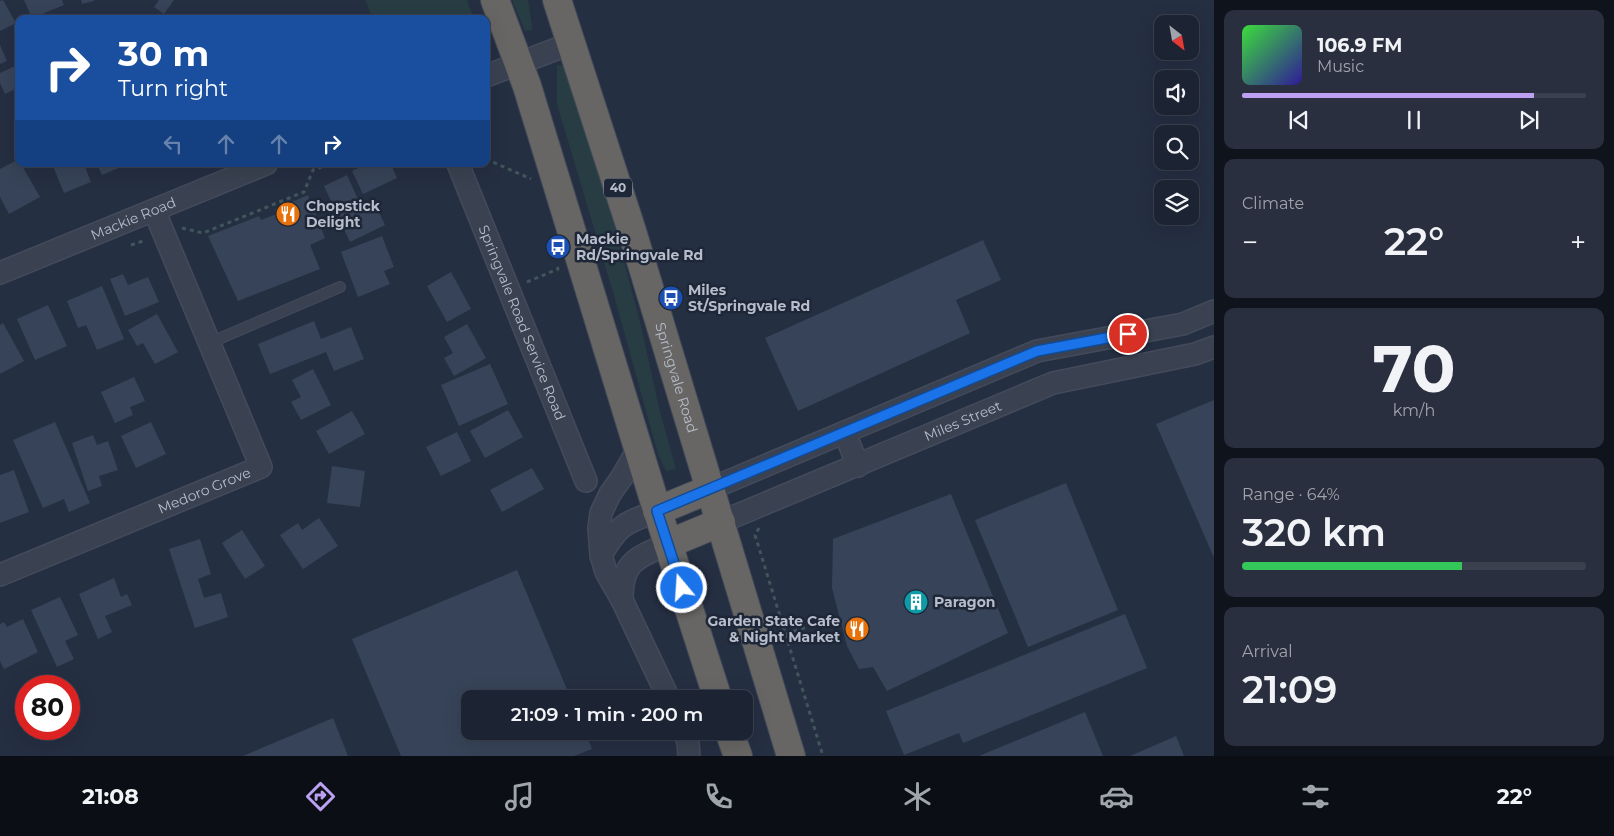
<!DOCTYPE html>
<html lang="en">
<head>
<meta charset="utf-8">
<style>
	:root { --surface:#1c2332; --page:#292f3e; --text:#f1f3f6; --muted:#a0a4ac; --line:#3a404d; --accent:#bca0f2 }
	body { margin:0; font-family:Montserrat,sans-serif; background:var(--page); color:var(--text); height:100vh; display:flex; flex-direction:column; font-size:19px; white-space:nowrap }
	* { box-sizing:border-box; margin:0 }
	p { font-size:16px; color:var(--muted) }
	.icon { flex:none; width:28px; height:28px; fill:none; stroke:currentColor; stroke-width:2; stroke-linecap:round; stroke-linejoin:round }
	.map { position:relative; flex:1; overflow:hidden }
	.side { display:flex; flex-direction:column; gap:10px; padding:10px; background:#0f131c; width:400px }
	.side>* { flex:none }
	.banner { position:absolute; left:15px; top:15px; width:475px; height:152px; border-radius:10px; box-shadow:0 5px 20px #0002,0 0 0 1px var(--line); background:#1a4fa0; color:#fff; overflow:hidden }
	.needle { width:32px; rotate:149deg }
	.buttons { position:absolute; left:1154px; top:15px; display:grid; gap:10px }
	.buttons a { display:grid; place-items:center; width:45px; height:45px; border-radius:10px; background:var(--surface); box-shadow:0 5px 20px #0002,0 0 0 1px var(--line); font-size:25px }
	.speed { position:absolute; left:15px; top:675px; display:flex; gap:10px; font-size:25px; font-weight:700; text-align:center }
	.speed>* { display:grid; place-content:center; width:65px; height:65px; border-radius:50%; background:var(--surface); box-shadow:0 5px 20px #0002,0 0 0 1px var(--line); line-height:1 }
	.speed .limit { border:8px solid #d22; background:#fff; color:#111 }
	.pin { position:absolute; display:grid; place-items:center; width:42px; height:42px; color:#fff; margin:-21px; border:2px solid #fff; border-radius:50%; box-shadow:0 1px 5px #0007 }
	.me { position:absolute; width:55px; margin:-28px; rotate:342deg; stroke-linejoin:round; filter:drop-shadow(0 0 4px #0008) }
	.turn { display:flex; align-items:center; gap:18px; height:105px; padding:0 20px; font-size:22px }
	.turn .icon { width:65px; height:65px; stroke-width:2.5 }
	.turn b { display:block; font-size:35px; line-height:42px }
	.lanes { display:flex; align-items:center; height:48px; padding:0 20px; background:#0003; justify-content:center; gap:25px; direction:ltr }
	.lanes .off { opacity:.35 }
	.big { font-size:38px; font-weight:600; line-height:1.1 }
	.side .widget { flex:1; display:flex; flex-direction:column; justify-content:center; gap:8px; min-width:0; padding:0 18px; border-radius:10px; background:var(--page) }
	.side .dial { align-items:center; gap:0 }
	.dial b { font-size:65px; line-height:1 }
	.song { display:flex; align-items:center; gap:15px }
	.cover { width:60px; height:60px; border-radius:8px; background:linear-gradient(135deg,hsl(120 70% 55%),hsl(250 70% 35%)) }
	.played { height:5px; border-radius:2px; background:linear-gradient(90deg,var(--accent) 85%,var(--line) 85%) }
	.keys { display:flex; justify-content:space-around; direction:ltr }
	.heat { display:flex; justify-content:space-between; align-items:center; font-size:28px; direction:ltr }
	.charge { height:8px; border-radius:4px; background:linear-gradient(90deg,#34c759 64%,var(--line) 0) }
	.trip { position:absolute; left:461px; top:690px; width:292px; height:50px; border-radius:10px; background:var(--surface); box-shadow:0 5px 20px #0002,0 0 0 1px var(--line); font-weight:600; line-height:50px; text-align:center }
	.tabs { display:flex; height:80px; justify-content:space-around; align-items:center; background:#0b0e14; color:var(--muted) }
	.tabs .icon { width:35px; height:35px }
	.tabs .on { color:var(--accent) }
	.tabs b { font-size:22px; color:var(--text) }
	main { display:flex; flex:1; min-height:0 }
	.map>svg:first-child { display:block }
	.green { fill:#273d43 }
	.building { fill:#374358 }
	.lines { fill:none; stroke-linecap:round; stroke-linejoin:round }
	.service-casing { stroke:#434b5b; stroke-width:12 }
	.minor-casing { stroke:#434b5b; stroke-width:24 }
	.trunk-casing { stroke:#414a59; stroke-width:30 }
	.path { stroke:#41565a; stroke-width:3; stroke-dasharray:4 4; stroke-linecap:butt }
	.service { stroke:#3a4251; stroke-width:10 }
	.minor { stroke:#3a4251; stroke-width:21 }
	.trunk { stroke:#686664; stroke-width:28 }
	.route-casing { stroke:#114b97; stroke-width:12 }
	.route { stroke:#1a73e8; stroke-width:9 }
	.labels { text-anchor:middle; stroke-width:5; stroke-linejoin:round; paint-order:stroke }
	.shield { fill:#1e2737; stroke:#89909f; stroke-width:1 }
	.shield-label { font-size:12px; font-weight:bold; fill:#b7bdcb }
	.poi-label { font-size:14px; font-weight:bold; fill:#b7bdcb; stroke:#1e2737; text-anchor:start }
	.street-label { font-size:14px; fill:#b7bdcb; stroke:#1e2737 }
</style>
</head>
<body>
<main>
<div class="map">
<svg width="1214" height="756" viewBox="0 0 1214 756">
	<rect width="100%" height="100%" fill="#252f42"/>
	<!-- green -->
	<path class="green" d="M365,0H467L474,19H373Z
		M512,0H528L532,26V30L525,31Z
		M557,65L565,66L574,91L612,216L640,322L660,412L676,469L666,471L658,454L613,292L557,104Z"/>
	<!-- building -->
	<path class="building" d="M3,0L16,23L0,31V1Z
		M24,0H62L64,5L32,18Z
		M81,0H94V1L82,4Z
		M159,0H174L164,14L154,7Z
		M0,45L7,61L0,64Z
		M19,64V87L5,94L0,83V73Z
		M19,159V164H21L40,197L9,214L0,197V169Z
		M52,164H84L91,182L64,193Z
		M97,164H128L102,175Z
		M367,164H391L397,178L363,194L352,171Z
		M347,175L362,208L374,202L385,225L350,242L324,186Z
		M308,195L325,238L310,245L320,269L238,301L208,236L259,216L261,220L277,214L275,209Z
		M382,236L394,267L384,271L390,284L358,297L341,252Z
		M983,240L1001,280L956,300L970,333L798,411L765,338Z
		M451,272L471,309L447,322L427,286Z
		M123,274L128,285L148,277L159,302L125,316L110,279Z
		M102,286L124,339L97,350L86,325L78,328L67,301Z
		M48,305L67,346L35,360L17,319Z
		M157,314L178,352L155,364L143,343L137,346L128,330Z
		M314,321L321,339L351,327L364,359L334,371L326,352L270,374L258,344Z
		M3,323L24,361L0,374V325Z
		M467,324L486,358L454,376L444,358L453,353L444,337Z
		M490,364L508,404L459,426L441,385Z
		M313,369L331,405L301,420L291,402L301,397L292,380Z
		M134,377L145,401L130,407L133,415L115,423L101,392Z
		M1214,400V558L1156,424Z
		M508,410L523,437L485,458L470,431Z
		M352,411L365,434L329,454L316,431Z
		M55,422L90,503L69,512L64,499L43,508L13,440Z
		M151,422L166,454L136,468L121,436Z
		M457,432L471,461L441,476L426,447Z
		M93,435L97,445L108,441L118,470L99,476L102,486L88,491L72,443Z
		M332,466L365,471L360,507L327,503Z
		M532,468L544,489L502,512L490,490Z
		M14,470L29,512L0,523V475Z
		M1066,483L1118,610L1028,647L975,520Z
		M951,494L1008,633L887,691L873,667L859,669L847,646L832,588L833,539Z
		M319,518L338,546L303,569L280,535L298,523L302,530Z
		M242,530L265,566L245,579L222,543Z
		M200,539L211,574L198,579L204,598L221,593L228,617L195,628L169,549Z
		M517,570L571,699H470V731H585L592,749L574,756H401L352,639Z
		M114,578L121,597L127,594L132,605L105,616L112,632L98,639L79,594Z
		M60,597L78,635L65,641L74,659L57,667L31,610Z
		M1125,614L1147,668L963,743L959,733L904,755L886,711Z
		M23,619L38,652L4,669L0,661V624L4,622L7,627Z
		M1085,712L1103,756H979Z
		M333,718L348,756H243Z
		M1176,736L1184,756H1130Z"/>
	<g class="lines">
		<defs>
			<path id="service" d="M209,343L340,287"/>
			<g id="minor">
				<path d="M486,76L572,43"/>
				<path id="s1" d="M458,164L586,481"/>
				<path id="s2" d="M0,273L266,164"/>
				<path d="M845,433L858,466"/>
				<path d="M710,489L1037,351L1183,324L1214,311"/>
				<path d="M657,511C624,524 620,523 601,555L606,572L622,600L669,699"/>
				<path id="s3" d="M721,522L1053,383L1195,354L1214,347"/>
				<path d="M601,555L599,528L601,513L610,494L622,477L638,449"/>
				<path id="s4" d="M0,575L261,467L154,210"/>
				<path d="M622,600C622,561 636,558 668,544"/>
				<path d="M684,731L688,742L689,756"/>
			</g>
			<g id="trunk">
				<path d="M495,0L527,86L654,500L718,699"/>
				<path id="s5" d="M557,0L631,228L791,756"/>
				<path d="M657,511L710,489"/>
				<path d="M668,544L721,522"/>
				<path d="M729,731L738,756"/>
			</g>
		</defs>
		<!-- service casing -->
		<use href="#service" class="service-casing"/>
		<!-- minor casing -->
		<use href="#minor" class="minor-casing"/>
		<!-- trunk casing -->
		<use href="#trunk" class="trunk-casing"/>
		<!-- path -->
		<path class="path" d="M486,159L531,179
			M182,228L203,233L304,192L313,170L329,164
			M131,245L146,240
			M527,282L558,269L557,267
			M759,528L755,535L823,756
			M786,634L839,616"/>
		<!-- service -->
		<use href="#service" class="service"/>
		<!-- minor -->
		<use href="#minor" class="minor"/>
		<!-- trunk -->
		<use href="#trunk" class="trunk"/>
	</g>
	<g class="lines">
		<defs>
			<path id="route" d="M682,588L657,511L1037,351L1128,334"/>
		</defs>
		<!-- route casing -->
		<use href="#route" class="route-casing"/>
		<!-- route -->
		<use href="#route" class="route"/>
	</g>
	<!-- icons -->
	<defs>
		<symbol id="restaurant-disc" viewBox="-11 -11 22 22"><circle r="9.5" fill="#e8710a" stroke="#1e2737"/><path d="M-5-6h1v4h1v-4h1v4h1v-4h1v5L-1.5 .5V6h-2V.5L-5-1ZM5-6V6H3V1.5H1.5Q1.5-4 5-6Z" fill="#fff"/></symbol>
		<symbol id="bus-disc" viewBox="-11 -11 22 22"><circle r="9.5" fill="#1a4fb4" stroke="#1e2737"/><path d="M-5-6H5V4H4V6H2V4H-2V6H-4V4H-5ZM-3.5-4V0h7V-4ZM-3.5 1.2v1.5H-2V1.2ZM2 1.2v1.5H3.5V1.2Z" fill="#fff"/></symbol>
		<symbol id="building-disc" viewBox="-11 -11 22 22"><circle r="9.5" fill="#0f9aa8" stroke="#1e2737"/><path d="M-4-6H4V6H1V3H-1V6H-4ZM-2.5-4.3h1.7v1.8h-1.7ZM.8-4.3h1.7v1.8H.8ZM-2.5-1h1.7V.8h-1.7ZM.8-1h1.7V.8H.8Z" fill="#fff"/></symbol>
	</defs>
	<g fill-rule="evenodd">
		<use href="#restaurant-disc" x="274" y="200" width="28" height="28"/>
		<use href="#bus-disc" x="544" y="233" width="28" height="28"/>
		<use href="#bus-disc" x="657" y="284" width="28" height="28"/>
		<use href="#building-disc" x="902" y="588" width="28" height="28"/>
		<use href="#restaurant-disc" x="843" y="615" width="28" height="28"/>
	</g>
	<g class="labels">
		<!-- shield labels -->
		<rect class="shield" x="604" y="178.5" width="28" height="19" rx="4"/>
		<g class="shield-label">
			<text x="618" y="192">40</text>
		</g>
		<!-- poi labels -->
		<g class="poi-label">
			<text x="306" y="211">Chopstick<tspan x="306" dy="16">Delight</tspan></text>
			<text x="576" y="244">Mackie<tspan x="576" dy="16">Rd/Springvale Rd</tspan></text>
			<text x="688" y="295">Miles<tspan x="688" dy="16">St/Springvale Rd</tspan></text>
			<text x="934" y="607">Paragon</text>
			<text x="840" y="626" text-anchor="end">Garden State Cafe<tspan x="840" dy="16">&amp; Night Market</tspan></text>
		</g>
		<!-- street labels -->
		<g class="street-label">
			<text dy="5" stroke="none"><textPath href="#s2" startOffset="144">Mackie Road</textPath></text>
			<text dy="5" stroke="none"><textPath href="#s1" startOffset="171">Springvale Road Service Road</textPath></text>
			<text dy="5" stroke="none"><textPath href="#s5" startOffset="396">Springvale Road</textPath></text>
			<text dy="5" stroke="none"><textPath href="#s3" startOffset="262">Miles Street</textPath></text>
			<text dy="5" stroke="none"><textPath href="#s4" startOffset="221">Medoro Grove</textPath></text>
		</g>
	</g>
</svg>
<div class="buttons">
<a><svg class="needle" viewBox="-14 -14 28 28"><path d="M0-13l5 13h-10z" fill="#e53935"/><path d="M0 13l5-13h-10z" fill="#a0a4ac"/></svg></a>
<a><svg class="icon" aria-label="sound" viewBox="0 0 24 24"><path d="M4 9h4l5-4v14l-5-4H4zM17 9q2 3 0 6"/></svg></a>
<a><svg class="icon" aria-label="search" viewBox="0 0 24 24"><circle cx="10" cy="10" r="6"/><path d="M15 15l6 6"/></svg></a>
<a><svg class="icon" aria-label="layers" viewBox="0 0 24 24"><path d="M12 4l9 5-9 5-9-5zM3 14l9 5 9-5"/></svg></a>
</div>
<div class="speed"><div class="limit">80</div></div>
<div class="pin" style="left:1128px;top:334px;background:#d93025"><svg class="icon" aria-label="arrive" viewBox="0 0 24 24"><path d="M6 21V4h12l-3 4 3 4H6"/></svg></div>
<svg class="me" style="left:682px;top:588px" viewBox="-20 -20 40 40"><circle r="17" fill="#1a73e8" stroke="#fff" stroke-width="3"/><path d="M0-11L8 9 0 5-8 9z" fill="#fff"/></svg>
<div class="trip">21:09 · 1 min · 200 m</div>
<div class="banner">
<div class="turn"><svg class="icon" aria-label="right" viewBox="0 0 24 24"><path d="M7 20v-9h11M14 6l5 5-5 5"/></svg><div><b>30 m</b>Turn right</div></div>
<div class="lanes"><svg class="icon off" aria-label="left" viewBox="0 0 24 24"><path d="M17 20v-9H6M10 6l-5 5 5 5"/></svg><svg class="icon off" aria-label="ahead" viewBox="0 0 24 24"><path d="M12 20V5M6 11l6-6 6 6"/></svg><svg class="icon off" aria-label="ahead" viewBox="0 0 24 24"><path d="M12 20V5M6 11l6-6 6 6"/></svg><svg class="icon" aria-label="right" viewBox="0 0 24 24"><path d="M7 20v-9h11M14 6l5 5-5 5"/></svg></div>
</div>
</div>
<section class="side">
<div class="widget">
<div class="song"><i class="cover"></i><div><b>106.9 FM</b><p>Music</p></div></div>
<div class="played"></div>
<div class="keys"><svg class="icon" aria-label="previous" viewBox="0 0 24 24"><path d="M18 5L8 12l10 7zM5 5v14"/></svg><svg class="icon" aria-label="pause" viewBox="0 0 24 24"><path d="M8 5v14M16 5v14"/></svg><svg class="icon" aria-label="next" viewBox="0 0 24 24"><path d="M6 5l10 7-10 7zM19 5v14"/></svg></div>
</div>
<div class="widget"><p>Climate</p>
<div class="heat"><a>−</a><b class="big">22°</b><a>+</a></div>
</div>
<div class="widget dial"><b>70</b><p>km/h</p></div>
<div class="widget"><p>Range · 64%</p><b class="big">320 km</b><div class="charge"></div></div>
<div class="widget"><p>Arrival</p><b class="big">21:09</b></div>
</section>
</main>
<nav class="tabs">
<b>21:08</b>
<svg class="icon on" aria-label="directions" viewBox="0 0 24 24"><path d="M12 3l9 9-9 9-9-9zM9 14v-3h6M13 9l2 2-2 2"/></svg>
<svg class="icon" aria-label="music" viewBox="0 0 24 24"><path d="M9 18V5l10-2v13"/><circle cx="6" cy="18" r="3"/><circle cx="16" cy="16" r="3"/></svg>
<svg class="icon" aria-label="phone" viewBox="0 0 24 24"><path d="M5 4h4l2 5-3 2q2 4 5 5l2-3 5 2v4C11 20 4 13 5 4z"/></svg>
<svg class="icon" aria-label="climate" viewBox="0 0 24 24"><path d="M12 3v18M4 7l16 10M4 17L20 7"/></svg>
<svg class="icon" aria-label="car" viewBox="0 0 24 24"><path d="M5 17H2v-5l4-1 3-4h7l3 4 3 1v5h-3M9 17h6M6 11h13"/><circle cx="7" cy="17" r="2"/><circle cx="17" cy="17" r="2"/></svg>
<svg class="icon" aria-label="filters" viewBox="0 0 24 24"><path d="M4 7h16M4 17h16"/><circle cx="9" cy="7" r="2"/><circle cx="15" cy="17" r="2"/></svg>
<b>22°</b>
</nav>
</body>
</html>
